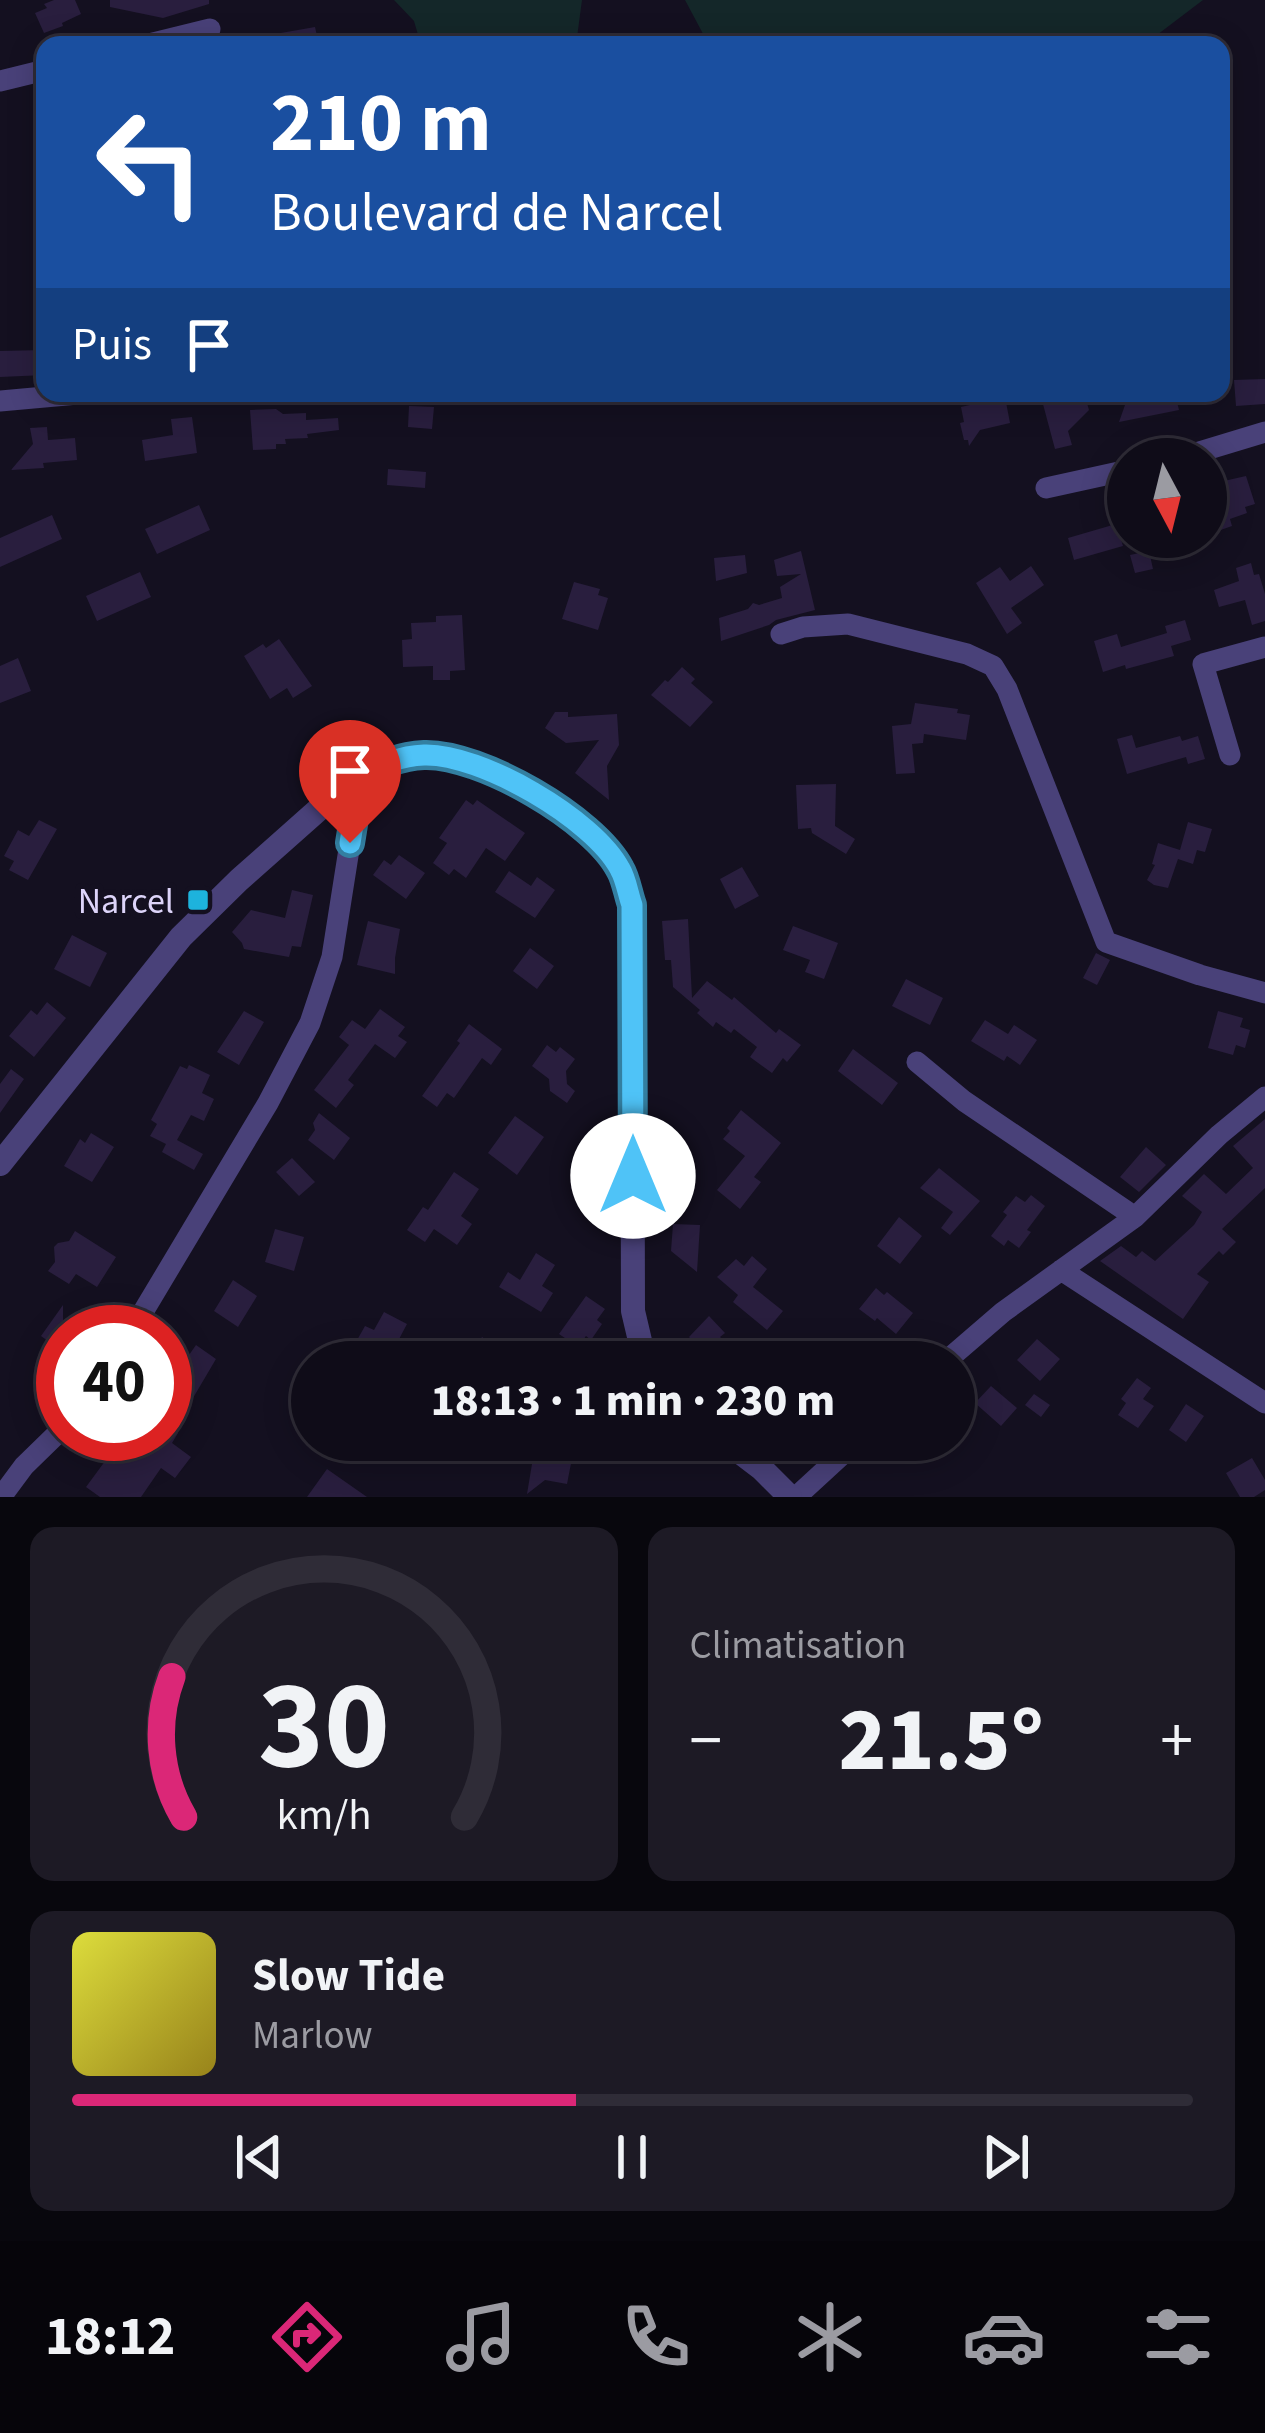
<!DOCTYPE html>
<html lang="fr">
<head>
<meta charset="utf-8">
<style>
	:root { --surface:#0f0c18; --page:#1d1a25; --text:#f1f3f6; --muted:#9b9ba2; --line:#2f2c37; --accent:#db2777 }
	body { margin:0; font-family:"Source Sans 3",sans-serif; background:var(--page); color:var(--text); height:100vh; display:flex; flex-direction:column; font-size:45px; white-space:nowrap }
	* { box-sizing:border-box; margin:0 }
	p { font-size:39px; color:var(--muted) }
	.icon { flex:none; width:66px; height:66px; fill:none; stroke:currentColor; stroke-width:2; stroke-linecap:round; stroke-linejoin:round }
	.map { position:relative; height:1497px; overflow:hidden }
	.panel { display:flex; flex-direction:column; gap:30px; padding:30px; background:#08070d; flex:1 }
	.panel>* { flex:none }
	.top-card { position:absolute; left:36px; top:36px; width:1194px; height:366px; border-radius:24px; box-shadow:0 6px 30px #0003,0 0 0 3px var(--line); background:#1a4fa0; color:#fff; overflow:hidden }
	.needle { width:78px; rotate:173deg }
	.buttons { position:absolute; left:1107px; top:438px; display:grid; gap:24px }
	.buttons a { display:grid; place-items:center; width:120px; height:120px; border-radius:50%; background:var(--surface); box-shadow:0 6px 30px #0003,0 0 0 3px var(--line); font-size:60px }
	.speed { position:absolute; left:36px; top:1305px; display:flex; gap:24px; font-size:60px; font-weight:700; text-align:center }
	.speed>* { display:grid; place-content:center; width:156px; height:156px; border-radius:50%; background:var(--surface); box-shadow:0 6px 30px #0003,0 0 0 3px var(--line); line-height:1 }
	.speed .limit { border:18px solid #d22; background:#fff; color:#111 }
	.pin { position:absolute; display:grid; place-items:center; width:102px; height:102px; color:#fff; margin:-123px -51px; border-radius:50% 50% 50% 0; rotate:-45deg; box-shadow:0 0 12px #0007 }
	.pin .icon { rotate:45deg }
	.me { position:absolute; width:132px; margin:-66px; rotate:0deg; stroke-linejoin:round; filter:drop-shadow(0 0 9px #0008) }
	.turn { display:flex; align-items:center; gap:42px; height:252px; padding:0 36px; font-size:54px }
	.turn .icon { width:156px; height:156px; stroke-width:2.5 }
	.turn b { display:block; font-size:84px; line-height:102px }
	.then { display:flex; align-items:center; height:114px; padding:0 36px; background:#0003; gap:24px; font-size:45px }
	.big { font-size:90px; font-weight:800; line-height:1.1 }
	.panel .tile { flex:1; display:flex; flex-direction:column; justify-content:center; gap:18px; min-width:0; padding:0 42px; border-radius:24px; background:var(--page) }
	.panel .dial { align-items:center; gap:0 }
	.dial svg { height:312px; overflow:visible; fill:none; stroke:var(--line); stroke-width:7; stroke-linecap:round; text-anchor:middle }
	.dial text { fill:var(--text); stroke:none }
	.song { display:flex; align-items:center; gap:36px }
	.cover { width:144px; height:144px; border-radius:18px; background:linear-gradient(135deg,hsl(60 70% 55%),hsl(50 70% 35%)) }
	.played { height:12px; border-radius:6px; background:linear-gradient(90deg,var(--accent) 45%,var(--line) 45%) }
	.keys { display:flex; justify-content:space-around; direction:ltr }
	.heat { display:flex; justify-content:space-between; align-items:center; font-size:66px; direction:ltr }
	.panel .tiles { flex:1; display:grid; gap:30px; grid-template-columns:1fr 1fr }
	.tile:last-child { grid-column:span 2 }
	.trip { position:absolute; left:291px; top:1341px; width:684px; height:120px; border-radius:60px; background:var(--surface); box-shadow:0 6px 30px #0003,0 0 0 3px var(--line); font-weight:800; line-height:120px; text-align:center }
	.tabs { display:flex; height:192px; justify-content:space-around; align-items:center; background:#06050a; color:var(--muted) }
	.tabs .icon { width:84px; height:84px }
	.tabs .current { color:var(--accent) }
	.tabs b { font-size:54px; color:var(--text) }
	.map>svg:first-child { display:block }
	.green { fill:#142729 }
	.building { fill:#291e3e }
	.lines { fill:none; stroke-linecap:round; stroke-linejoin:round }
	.minor { stroke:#494179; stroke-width:21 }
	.tertiary { stroke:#494179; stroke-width:24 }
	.route-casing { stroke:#337fa1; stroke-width:30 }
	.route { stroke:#4fc3f7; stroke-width:21 }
	.poi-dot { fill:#1db3dd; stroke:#141020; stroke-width:4.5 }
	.labels { text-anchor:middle; stroke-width:12; stroke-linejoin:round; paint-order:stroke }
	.poi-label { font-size:36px; fill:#ddd4f9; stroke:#141020; text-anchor:end }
</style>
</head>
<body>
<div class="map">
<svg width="1265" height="1497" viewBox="0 0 1265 1497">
	<rect width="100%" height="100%" fill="#141020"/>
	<!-- green -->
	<path class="green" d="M394,0H582L576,45H421L414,21Z
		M685,0H1203L1149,41L1151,45H709Z"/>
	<!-- building -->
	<path class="building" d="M54,0H75L81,14L62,23L63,26L44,33L35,13L47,8L44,4Z
		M110,0H209V4L163,18L110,7Z
		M315,27L319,45H258V37Z
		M45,350V375L0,377V351Z
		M1265,379V404L1236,406L1234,380Z
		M1040,393H1084L1089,410L1068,431L1072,445L1055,449Z
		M1159,393L1176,398L1179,410L1119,422L1125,405L1138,401L1142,394Z
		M1005,397L1010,423L980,430L969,446L968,440H964L960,423L964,422L961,407Z
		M409,406L434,407L432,429L408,427Z
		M276,409L283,414L306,413V420L338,418L339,430L307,434L308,438L285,439L286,444H276V449L253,450L250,410Z
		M192,417L197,453L145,461L142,440L173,435L171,419Z
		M47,427L48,440L75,438L77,460L43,463L44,468L11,470L33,444L30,428Z
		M388,469L426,472L425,488L387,485Z
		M1246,476L1255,504L1245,507L1247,513L1230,519L1232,526L1212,533L1206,516V485Z
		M199,505L210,530L157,554L145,529Z
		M52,515L62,539L0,567V538Z
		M1116,524L1123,546L1074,560L1068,538Z
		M801,551L815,610L776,620L769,625L721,641L719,618L748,609L753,603L759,605L782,598L780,587L801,574L777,576L774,560Z
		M1149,551L1153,569L1135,573L1130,555Z
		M745,555L747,573L716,581L714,558Z
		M1251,563L1254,575L1259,574L1265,594V621L1252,625L1245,600L1219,607L1214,590L1239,581L1236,568Z
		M1031,566L1044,585L1011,608L1022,623L1007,634L976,583L1000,567L1010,581Z
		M140,572L151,597L97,621L86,596Z
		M574,582L600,589L598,595L608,598L598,630L562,619Z
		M462,615L465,670L450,671V680H433V666L403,667L402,640L412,639L411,623L436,622V616Z
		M1185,620L1191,640L1171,646L1174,656L1126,669L1125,665L1103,672L1094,641L1117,634L1121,647L1167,633L1165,626Z
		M279,639L312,686L293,698L287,688L270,699L244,656L263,644L266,648Z
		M18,658L31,691L0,703V666Z
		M682,667L695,679L691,683L713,702L690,727L651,695L665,680L668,682Z
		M915,703L958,709L957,713L970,715L966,740L924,734L923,743L912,744L915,773L896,774L892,726L911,724Z
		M555,712H568V717L617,714L619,745L607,766L609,800L575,773L599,740L566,743L545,728Z
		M1132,735L1136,748L1180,736L1182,741L1198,736L1205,759L1188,764L1186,757L1127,774L1117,739Z
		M836,784L835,826L855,839L846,854L812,833L811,828L798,829L796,785Z
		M466,800L473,805L477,800L525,833L505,861L486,848L466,878L454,869L449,875L433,863L447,843L439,838Z
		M39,820L57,829L28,880L9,870L14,861L4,856L18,830L29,836Z
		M1188,822L1212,829L1205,852L1197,850L1193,864L1178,859L1168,888L1154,885L1147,880L1155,865L1152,864L1158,843L1180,850Z
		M399,855L425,873L406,899L373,875L384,860L391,865Z
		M742,867L759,896L735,909L720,879Z
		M509,871L531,886L537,877L555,890L535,918L495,892Z
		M292,890L313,895L301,947L292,946L289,957L244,949L242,943L232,932L251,910L285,918Z
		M688,919L692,998L707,981L732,1000L734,997L776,1033L779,1029L801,1045L787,1062L783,1058L772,1073L750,1057L757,1047L734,1029L731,1033L716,1022L713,1027L697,1013L700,1010L673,987L671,960H665L662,921Z
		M368,921L400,929L395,958V974L357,965Z
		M793,926L838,943L824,979L805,972L810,960L783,950Z
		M72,935L107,953L90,987L54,969Z
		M530,948L554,966L537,989L513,971Z
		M1096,953L1110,960L1097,985L1083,978Z
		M906,979L943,998L930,1025L892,1006Z
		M47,1002L66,1018L34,1057L9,1036L31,1010L37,1015Z
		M380,1009L405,1027L398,1036L407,1042L395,1058L375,1044L348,1080L354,1085L336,1108L314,1090L349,1045L339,1037L352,1020L365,1029Z
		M244,1011L264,1022L239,1065L217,1052Z
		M1218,1011L1243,1018L1240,1027L1250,1030L1245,1048L1236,1045L1233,1055L1208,1048Z
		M985,1020L1008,1034L1014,1025L1037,1040L1020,1065L1007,1056L1004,1061L971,1041Z
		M469,1024L502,1049L491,1065L482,1058L454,1098L447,1093L437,1107L422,1096L460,1043L457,1041Z
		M547,1045L556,1052L560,1047L575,1059L566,1071L567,1084L575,1091L567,1103L550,1091L549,1079L532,1066Z
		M853,1049L898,1083L882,1105L838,1071Z
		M189,1065L210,1075L202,1093L214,1099L204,1121L191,1115L177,1140L203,1154L194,1170L162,1152L166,1144L150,1136L157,1124L151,1120L180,1066L187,1069Z
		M11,1069L24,1079L0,1113V1084Z
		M741,1110L781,1143L754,1177L761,1182L740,1209L717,1190L745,1156L723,1139L730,1131L727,1128Z
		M319,1113L350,1138L334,1160L308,1140L315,1130L313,1123Z
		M515,1116L544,1137L517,1175L488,1153Z
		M1265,1119V1188L1222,1229L1236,1242L1223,1255L1219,1251L1197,1274L1209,1282L1183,1319L1100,1261L1121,1246L1136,1257L1142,1251L1155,1261L1194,1225L1202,1212L1182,1196L1204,1174L1226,1194L1253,1168L1233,1146Z
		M91,1133L114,1147L92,1182L64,1166L80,1139L85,1143Z
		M1146,1147L1166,1165L1139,1192L1120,1177Z
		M292,1158L315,1182L299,1196L276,1172Z
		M939,1168L980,1201L950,1235L941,1228L953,1212L920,1188Z
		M454,1172L479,1189L461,1216L472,1224L457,1245L434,1229L425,1242L407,1230L423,1207L428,1210Z
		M1031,1195L1045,1206L1027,1230L1031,1232L1019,1248L1008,1240L1004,1246L991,1236L1007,1215L1003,1212L1016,1196L1025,1202Z
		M899,1217L922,1236L900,1264L877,1246Z
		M673,1224L700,1225L697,1272L671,1251Z
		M275,1229L304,1237L294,1271L265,1262Z
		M75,1231L116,1257L97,1287L76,1274L69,1284L48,1271L55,1262L54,1247L58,1243L69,1241Z
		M536,1253L555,1265L542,1286L553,1293L541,1312L499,1287L508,1272L520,1280Z
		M752,1256L767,1269L753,1287L783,1311L767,1330L733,1302L738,1295L717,1277L736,1259L744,1266Z
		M233,1280L257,1296L238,1327L214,1311Z
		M876,1288L884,1295L887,1292L913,1313L896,1334L877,1318L875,1321L859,1309Z
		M586,1296L605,1309L597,1320L602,1324L591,1340L586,1336L578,1347L559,1334Z
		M63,1305V1352L41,1336Z
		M384,1312L407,1324L388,1360L356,1342L365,1326L374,1330Z
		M709,1316L725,1333L720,1337L725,1342L703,1362H670L693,1341L689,1337Z
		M482,1337L503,1351L496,1362H466Z
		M1037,1339L1060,1359L1040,1381L1017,1360Z
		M196,1345L216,1359L193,1398L170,1382Z
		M1137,1378L1151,1388L1143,1399L1154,1406L1138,1428L1118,1415L1126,1403L1121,1399Z
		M991,1386L1017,1408L1001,1426L975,1403Z
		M1034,1394L1050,1405L1041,1417L1025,1405Z
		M1186,1404L1204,1416L1186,1442L1169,1430Z
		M166,1424L178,1433L172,1443L191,1457L175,1478L161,1468L141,1497H100L86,1487L125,1434H165Z
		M418,1440H467V1441L426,1457Z
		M536,1440H563V1446L574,1448L567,1484L545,1480L527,1494Z
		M1252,1458L1265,1480V1490L1254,1497H1240L1226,1473Z
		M327,1469L367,1497H307Z"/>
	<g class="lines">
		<!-- minor -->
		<path class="minor" d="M145,45L210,29
			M0,81L45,70
			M0,401L89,393
			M1176,459L1265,432
			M1046,488L1128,470
			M781,634L803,627L848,624L967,654L993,666L1007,689L1106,942L1200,975L1265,993
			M1230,755L1203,664L1265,647
			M917,1062L964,1101L1135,1217
			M1061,1270L1265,1403
			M131,1332L268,1103L310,1023L332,957L356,805L354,778
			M945,1362L1003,1312L1135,1217L1219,1135L1265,1097
			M1,1497L24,1466L63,1428
			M796,1497L858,1440"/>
		<!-- tertiary -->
		<path class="tertiary" d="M0,1164L181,937L239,880L354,778L394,758L428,754L469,761L529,789L596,838L621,869L632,905L633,1311L645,1362
			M724,1440L762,1469L790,1497"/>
	</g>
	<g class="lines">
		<defs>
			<path id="route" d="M350,843L356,806L354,778C377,767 397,756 424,755C480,753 594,819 620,869C626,879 628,894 632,905L633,1176"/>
		</defs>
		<!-- route casing -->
		<use href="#route" class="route-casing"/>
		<!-- route -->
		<use href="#route" class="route"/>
	</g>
	<!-- markers -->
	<rect class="poi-dot" x="186" y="888" width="24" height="24" rx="6"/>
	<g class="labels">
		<!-- poi labels -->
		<g class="poi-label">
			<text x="174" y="913">Narcel</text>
		</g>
	</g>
</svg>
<div class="buttons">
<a><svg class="needle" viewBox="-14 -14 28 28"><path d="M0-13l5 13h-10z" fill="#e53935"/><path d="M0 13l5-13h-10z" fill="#9b9ba2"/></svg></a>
</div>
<div class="speed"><div class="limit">40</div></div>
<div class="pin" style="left:350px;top:843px;background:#d93025"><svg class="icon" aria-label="arrive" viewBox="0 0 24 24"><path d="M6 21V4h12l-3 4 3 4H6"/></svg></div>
<svg class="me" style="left:633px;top:1176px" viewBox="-20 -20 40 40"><circle r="19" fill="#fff"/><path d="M0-13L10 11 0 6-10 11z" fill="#4fc3f7"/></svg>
<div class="trip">18:13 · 1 min · 230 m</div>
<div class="top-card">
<div class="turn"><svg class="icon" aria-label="left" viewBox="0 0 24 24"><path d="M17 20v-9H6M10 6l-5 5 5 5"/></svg><div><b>210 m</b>Boulevard de Narcel</div></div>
<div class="then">Puis<svg class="icon" aria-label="arrive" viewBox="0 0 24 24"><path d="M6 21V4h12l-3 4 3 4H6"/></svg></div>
</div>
</div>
<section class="panel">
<div class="tiles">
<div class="tile dial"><svg viewBox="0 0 100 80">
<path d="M14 69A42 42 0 1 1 86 69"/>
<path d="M14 69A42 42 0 0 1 11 33" stroke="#db2777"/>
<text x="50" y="56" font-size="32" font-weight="700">30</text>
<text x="50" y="72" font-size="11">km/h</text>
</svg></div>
<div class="tile"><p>Climatisation</p>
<div class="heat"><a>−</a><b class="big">21.5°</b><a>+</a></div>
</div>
<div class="tile">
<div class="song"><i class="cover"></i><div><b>Slow Tide</b><p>Marlow</p></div></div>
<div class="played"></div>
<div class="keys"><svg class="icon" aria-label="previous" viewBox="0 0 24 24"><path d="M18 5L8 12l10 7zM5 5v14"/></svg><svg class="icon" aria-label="pause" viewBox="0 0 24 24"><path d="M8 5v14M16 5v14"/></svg><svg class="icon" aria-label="next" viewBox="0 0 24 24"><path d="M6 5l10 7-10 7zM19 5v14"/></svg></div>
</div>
</div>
</section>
<nav class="tabs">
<b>18:12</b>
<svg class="icon current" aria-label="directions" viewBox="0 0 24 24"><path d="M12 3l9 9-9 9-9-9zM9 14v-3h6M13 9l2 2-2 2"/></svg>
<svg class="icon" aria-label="music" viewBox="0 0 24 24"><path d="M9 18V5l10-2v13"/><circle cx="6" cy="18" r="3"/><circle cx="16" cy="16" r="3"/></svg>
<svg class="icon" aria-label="phone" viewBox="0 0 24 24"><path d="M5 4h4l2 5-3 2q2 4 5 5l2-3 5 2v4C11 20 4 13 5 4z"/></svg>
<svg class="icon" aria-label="climate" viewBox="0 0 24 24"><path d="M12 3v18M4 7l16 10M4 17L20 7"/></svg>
<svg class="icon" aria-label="car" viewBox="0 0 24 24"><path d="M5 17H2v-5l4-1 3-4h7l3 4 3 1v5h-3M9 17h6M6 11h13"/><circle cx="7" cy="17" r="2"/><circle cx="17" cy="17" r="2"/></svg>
<svg class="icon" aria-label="filters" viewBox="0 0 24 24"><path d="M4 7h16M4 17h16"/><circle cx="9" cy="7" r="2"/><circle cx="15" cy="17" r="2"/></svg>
</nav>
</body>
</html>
